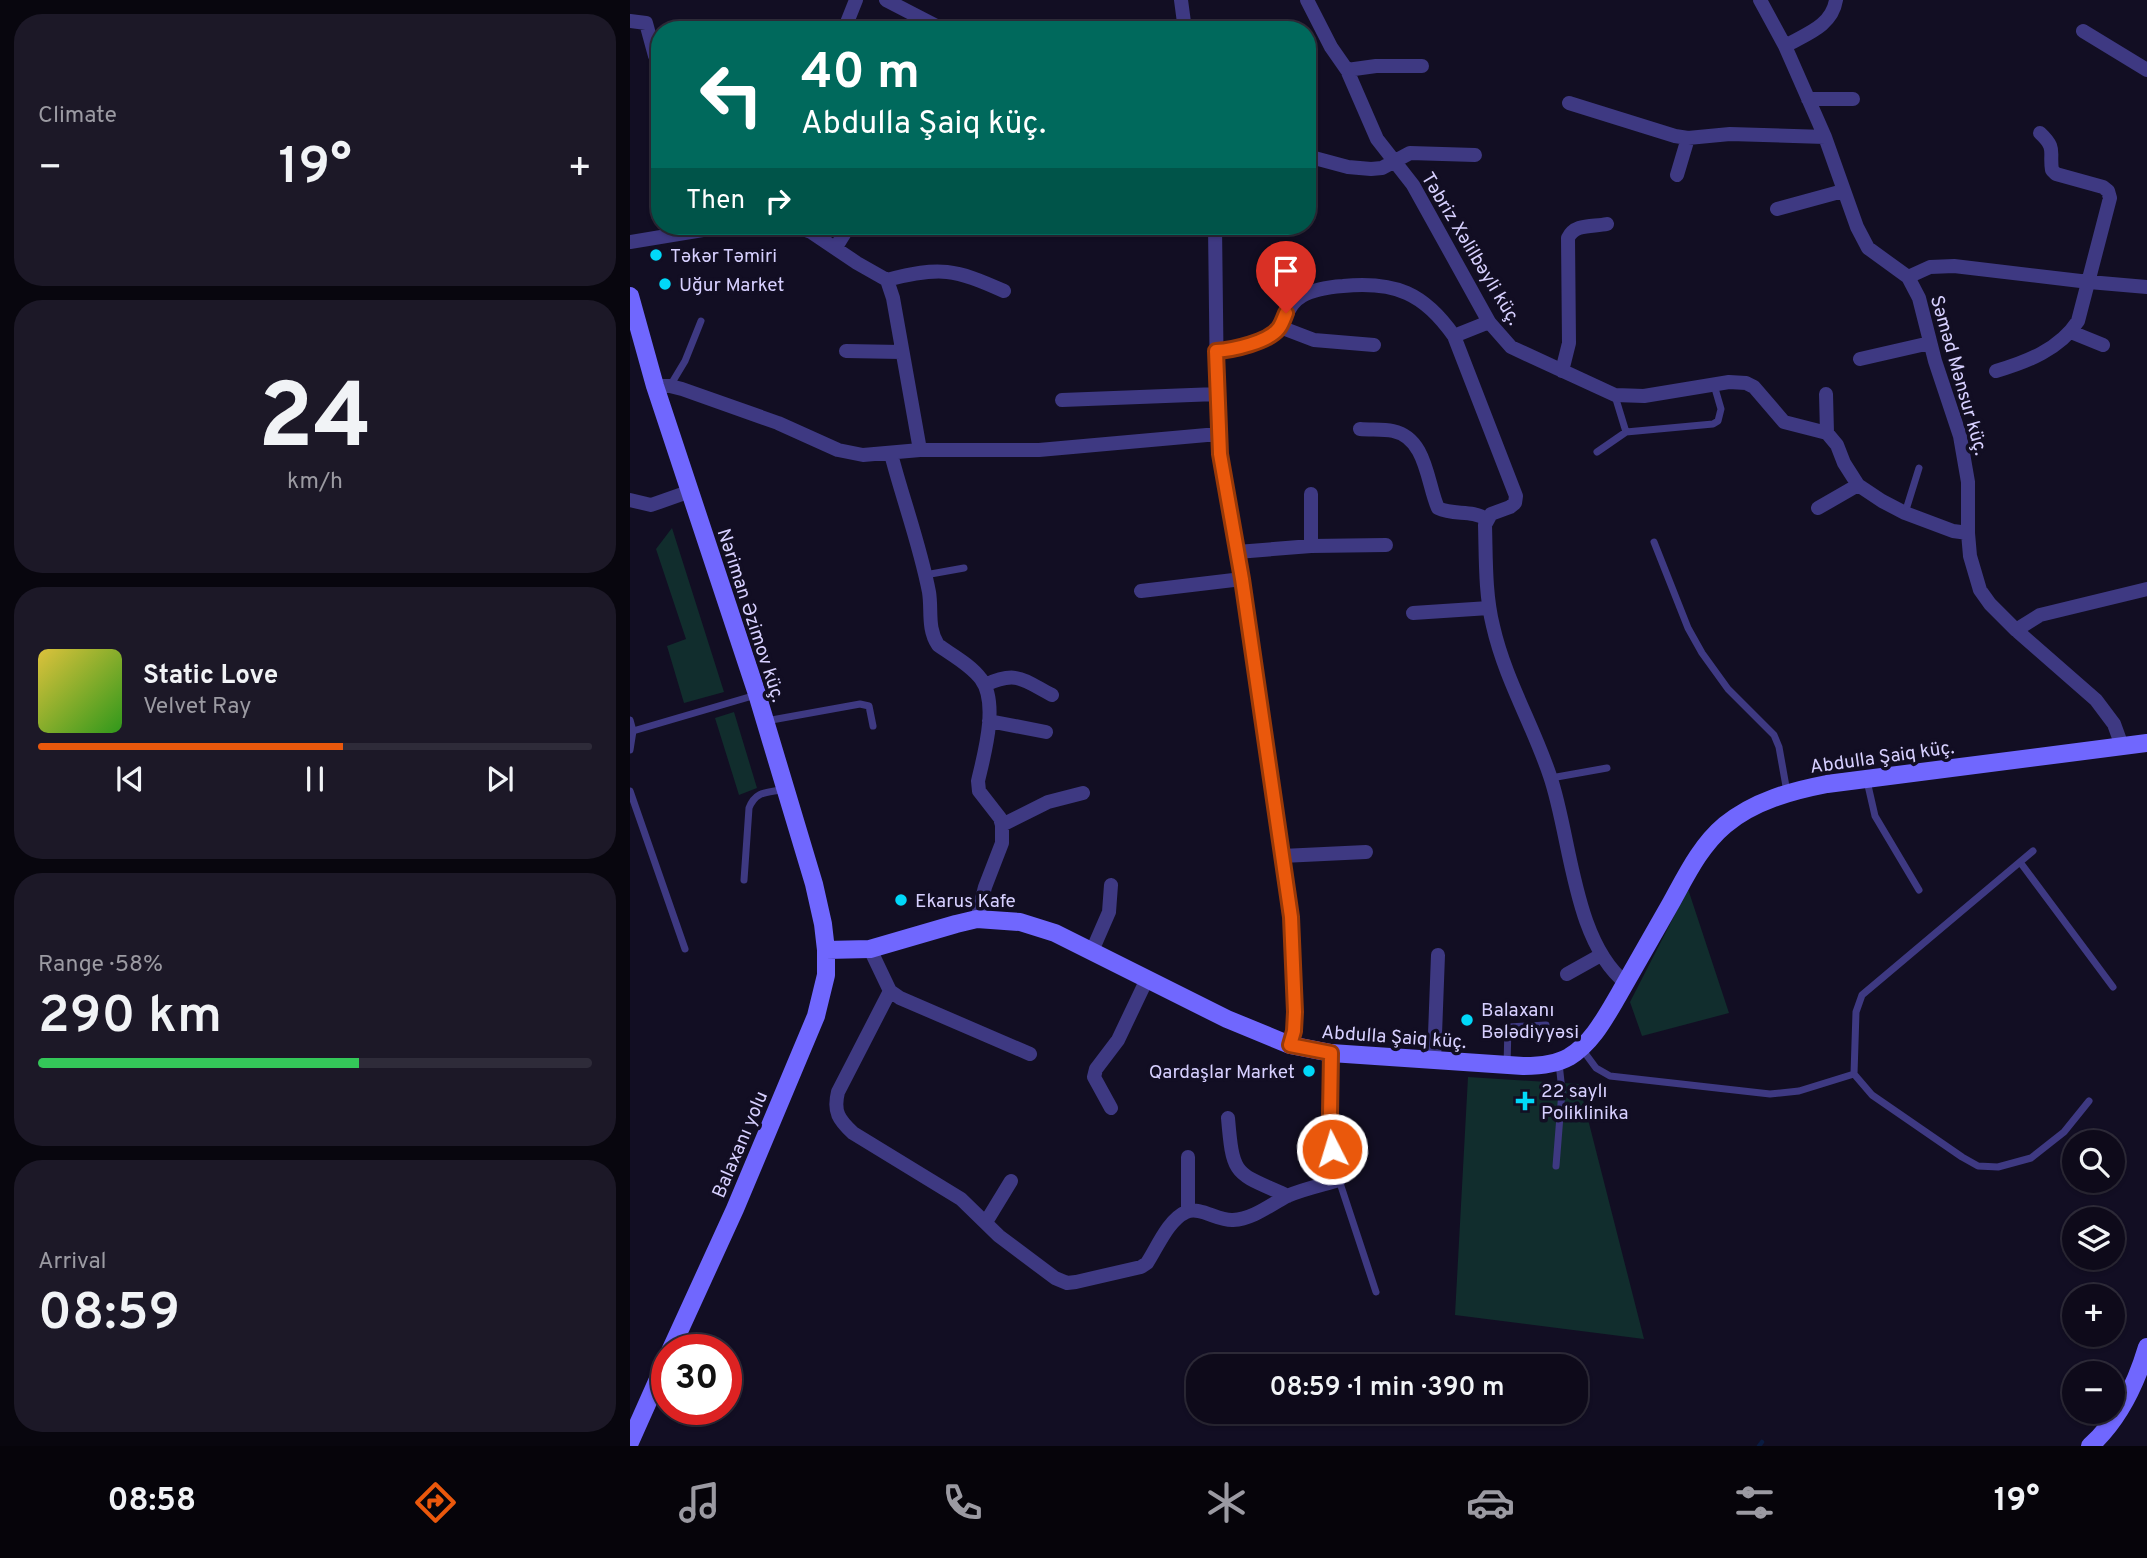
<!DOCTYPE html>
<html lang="en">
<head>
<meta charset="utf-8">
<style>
	:root { --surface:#0e0a1a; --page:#1c1827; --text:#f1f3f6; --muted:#9b9aa2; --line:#2e2b39; --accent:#ea580c }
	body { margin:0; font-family:Overpass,sans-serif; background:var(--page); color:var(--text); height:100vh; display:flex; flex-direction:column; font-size:26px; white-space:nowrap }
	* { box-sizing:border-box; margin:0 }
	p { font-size:23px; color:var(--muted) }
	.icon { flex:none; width:38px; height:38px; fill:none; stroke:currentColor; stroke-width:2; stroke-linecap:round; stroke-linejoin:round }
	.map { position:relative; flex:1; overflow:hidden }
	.panel { display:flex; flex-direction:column; gap:14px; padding:14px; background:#08060e; width:630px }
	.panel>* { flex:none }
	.top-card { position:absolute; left:21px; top:21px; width:665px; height:214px; border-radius:28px; box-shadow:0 2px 5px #0004,0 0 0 2px var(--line); background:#00695c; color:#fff; overflow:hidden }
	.fabs { position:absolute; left:1432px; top:1130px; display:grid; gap:14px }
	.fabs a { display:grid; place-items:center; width:63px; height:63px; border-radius:50%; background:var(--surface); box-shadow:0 2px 5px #0004,0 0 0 2px var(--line); font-size:35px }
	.speed { position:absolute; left:21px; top:1334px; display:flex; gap:14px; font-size:35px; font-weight:700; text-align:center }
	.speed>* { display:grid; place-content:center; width:91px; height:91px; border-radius:50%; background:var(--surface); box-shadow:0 2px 5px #0004,0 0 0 2px var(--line); line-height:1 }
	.speed .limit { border:10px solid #d22; background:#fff; color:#111 }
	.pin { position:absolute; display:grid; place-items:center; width:60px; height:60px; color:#fff; margin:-72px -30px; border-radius:50% 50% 50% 0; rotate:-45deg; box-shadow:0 0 7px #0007 }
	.pin .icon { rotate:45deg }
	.me { position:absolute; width:77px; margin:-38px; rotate:355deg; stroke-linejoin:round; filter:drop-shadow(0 0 5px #0008) }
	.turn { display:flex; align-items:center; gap:24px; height:147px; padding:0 35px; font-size:32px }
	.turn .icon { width:91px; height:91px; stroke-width:2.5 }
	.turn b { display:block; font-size:49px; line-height:60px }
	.then { display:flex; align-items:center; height:66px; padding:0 35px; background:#0003; gap:14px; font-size:26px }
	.big { font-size:52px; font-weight:600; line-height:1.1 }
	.panel .tile { flex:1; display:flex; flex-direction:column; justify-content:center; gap:10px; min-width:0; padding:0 24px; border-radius:28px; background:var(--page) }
	.panel .dial { align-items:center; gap:0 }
	.dial b { font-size:91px; line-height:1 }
	.song { display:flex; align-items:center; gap:21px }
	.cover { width:84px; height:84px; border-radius:10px; background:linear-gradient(135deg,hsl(50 70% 55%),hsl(110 70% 35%)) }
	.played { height:7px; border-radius:4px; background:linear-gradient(90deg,var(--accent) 55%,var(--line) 55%) }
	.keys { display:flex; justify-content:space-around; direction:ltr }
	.heat { display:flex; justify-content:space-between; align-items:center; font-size:38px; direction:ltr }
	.charge { height:10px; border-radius:5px; background:linear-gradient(90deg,#34c759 58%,var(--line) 0) }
	.trip { position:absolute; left:556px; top:1354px; width:402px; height:70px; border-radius:28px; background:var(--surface); box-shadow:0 2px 5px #0004,0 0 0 2px var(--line); font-weight:600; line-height:70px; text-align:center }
	.tabs { display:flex; height:112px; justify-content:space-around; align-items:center; background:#06040a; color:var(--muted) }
	.tabs .icon { width:49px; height:49px }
	.tabs .on { color:var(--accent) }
	.tabs b { font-size:32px; color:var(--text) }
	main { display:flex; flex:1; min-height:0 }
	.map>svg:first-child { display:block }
	.green { fill:#112d2d }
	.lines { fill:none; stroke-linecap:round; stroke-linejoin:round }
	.stream { stroke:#0a1b40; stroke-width:4.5 }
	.lane { stroke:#3e3982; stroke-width:7 }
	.street { stroke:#3e3982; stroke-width:14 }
	.secondary { stroke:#7067fe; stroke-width:18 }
	.route-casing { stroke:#983908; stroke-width:18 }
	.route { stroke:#ea580c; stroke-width:12 }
	.poi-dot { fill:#01d8f9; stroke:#120e23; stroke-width:2.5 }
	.labels { text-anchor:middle; stroke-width:7; stroke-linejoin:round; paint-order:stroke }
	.street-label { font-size:19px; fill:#d7d0ff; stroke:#120e23 }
	.poi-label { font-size:19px; fill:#d7d0ff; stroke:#120e23; text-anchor:start }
</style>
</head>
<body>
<main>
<section class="panel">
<div class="tile"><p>Climate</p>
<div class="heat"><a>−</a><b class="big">19°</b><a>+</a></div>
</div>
<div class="tile dial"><b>24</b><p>km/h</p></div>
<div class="tile">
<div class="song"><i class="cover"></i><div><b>Static Love</b><p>Velvet Ray</p></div></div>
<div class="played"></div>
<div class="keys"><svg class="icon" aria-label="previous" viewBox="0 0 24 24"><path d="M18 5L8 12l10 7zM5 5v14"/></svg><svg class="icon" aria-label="pause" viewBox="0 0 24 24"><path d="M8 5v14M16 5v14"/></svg><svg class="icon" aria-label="next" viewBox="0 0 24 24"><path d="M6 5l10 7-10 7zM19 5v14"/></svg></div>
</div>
<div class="tile"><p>Range · 58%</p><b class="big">290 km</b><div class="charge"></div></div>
<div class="tile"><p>Arrival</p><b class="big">08:59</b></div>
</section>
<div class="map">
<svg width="1517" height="1446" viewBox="0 0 1517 1446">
	<rect width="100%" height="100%" fill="#120e23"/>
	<!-- green -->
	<path class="green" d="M42,528L94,692L54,703L37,646L56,639L26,549Z
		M104,712L127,788L109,795L85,718Z
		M1058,889L1099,1013L1012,1036L1000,1002Z
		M838,1077L949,1084L1014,1339L825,1315Z"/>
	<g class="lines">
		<!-- stream -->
		<path class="stream" d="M1129,1446L1132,1442"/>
		<!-- lane -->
		<path class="lane" d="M40,386L55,361L71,321
			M985,396L996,432
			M967,452L996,432L1083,424L1088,421L1091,409L1084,385
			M1275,513L1289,468
			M1024,542L1058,628L1072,653L1098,689L1144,735L1149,747L1157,792
			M295,575L334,568
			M0,720L3,731L0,750
			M136,721L230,704L239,706L243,726
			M3,731L126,695
			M921,778L977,768
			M1237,781L1245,816L1289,890
			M0,791L55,949
			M1403,851L1232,995L1226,1012L1224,1074L1242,1095L1332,1157L1348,1166L1368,1167L1401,1158L1434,1132L1459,1101
			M1390,862L1483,987
			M114,880L119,808C126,790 138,793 155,789
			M952,1049L966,1068L980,1076L1140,1094L1169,1091L1224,1074
			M877,1065L878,1027L916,1025
			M926,1166L932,1091L929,1063
			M709,1180L746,1292"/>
		<!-- street -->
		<path class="street" d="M256,0L314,30
			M551,0L555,30
			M677,0L701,47L717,70L747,139L783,185L859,322L881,347L985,395L1014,396L1099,382L1116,383L1124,387L1154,422L1197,433L1207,445L1214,463L1228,485L1252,501L1275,513L1323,531L1338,533
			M1130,0L1155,46L1195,137L1227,227L1238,248L1278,277L1289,298L1305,361L1330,436L1338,482V533L1340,556L1350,590L1360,604L1386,630L1466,700L1484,724L1492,746
			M0,21L16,23L25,56L30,59
			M214,30L226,0
			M1453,31L1517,70
			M1155,46C1176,34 1202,26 1206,0
			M717,70L746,66H792
			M1178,99H1223
			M939,103L1045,136L1058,138L1100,134L1195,137
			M677,156L718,167L741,169L752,168L780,153L845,155
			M1047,175L1058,138
			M28,189L30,190
			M1147,209L1213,191
			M164,226L181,232L227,263L257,280L263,298L290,450
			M585,226L587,394L590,454L612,579L661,917L665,1012L664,1031L660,1045
			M0,242L97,226
			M206,247L219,226
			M1278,277L1300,267L1324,266L1459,282L1517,287
			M257,280C310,266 325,269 374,291
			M650,327L684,340L744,345
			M1441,332L1473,345
			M824,336L859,322
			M216,351L271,352
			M586,351C603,350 641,341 650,327C658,315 659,303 672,296C684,289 699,287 713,286C765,281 794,293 824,336L886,496L885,503L880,507L861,514L855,525C856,559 855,594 863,626C875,679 903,725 920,776C941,837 943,941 996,983
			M1230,359L1300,343
			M932,371L939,343L938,238C945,223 963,227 977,224
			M1366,371C1397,362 1430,349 1448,321L1480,198L1478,191L1473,187L1426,174L1422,170C1419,151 1427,149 1410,133
			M25,386H40L52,389L148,423L208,450L233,455L290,450H409L588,434
			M1196,394L1197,433
			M432,400L587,394
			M730,429C741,430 753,429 763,431C797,438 797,484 808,508C824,516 841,509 856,519
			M261,454C273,500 290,545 299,592C302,610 297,628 308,645C322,655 341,665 351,679C369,703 354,755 348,781L349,791L370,818L372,825V843L355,887L347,919
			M681,494V546
			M0,500L21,505L58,492
			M1188,508L1228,485
			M607,552L681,546L756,545
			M511,591L612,579
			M783,613L859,608
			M1386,630L1410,615L1517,589
			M355,685C387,670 393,680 422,695
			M359,721L416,732
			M372,825L418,802L453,793
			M652,856L736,852
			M240,949L260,991L270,998L400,1054
			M462,951L479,912L481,885
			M937,974L971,955
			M260,991L208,1092C203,1112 209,1120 223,1133L331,1199L369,1236L425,1278L437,1283L446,1282L511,1267L517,1263C527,1248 538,1220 556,1212C570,1206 588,1221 603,1220C623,1219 640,1205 657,1196C673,1189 692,1185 709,1180C700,1137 699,1097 701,1053
			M804,1061L808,955
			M481,1108L464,1077L466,1069L488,1040L517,979
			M598,1118C603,1178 605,1172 658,1196
			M558,1211V1157
			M356,1222L381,1181"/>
		<!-- secondary -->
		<path class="secondary" d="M0,296L25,386L127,694L184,884L193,924L196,950V975L186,1016L105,1209L41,1349
			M196,950L240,949L326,924L347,919L390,922L425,933L597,1019L660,1045L701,1053L893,1066C908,1066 925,1065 939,1057C962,1043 975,1018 988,996C1006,965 1023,934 1041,903C1056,876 1070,846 1095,825C1124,801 1161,791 1197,784L1517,743
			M0,1442L37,1359
			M1460,1446C1489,1420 1506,1384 1517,1347"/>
	</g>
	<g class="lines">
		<defs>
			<path id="route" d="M656,313C654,318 652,324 649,328C639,342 603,350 586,351L590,454L612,579L661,917L665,1012L664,1031L660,1045L701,1053L700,1115L702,1149"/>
		</defs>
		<!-- route casing -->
		<use href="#route" class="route-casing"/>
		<!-- route -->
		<use href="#route" class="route"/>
	</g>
	<!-- markers -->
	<g class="poi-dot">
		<circle cx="26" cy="255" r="7"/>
		<circle cx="35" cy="284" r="7"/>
		<circle cx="271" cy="900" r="7"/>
		<circle cx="837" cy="1020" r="7"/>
		<circle cx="679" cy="1071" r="7"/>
		<path d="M891.5 1090.5h7v7h7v7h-7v7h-7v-7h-7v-7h7z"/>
	</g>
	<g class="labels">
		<!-- street labels -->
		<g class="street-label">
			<text transform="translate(842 248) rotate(59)" y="7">Təbriz Xəlilbəyli küç.</text>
			<text transform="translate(1330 375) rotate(74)" y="7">Səməd Mənsur küç.</text>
			<text transform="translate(122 615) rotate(72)" y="7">Nəriman Əzimov küç.</text>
			<text transform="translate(1252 756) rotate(-8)" y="7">Abdulla Şaiq küç.</text>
			<text transform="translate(764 1036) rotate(4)" y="7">Abdulla Şaiq küç.</text>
			<text transform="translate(109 1144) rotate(-67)" y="7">Balaxanı yolu</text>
		</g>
		<!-- poi labels -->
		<g class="poi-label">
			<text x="40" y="262">Təkər Təmiri</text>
			<text x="49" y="291">Uğur Market</text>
			<text x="285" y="907">Ekarus Kafe</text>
			<text x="851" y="1016">Balaxanı<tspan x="851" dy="22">Bələdiyyəsi</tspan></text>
			<text x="665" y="1078" text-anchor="end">Qardaşlar Market</text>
			<text x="911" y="1097">22 saylı<tspan x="911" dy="22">Poliklinika</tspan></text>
		</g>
	</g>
</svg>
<div class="fabs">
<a><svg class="icon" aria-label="search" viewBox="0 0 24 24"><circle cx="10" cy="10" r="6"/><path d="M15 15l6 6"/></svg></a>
<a><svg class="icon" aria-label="layers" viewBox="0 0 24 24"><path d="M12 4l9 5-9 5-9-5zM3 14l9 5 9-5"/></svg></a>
<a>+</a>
<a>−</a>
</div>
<div class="speed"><div class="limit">30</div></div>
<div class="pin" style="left:656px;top:313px;background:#d93025"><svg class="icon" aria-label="arrive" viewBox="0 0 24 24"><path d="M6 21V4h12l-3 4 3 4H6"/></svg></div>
<svg class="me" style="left:702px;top:1149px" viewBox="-20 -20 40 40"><circle r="17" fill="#ea580c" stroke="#fff" stroke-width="3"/><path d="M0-11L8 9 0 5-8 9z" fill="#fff"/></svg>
<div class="trip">08:59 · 1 min · 390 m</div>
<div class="top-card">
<div class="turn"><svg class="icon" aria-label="left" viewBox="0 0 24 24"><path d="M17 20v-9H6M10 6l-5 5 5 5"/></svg><div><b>40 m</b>Abdulla Şaiq küç.</div></div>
<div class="then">Then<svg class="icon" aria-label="right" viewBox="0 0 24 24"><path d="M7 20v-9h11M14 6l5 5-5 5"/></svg></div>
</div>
</div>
</main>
<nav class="tabs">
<b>08:58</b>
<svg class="icon on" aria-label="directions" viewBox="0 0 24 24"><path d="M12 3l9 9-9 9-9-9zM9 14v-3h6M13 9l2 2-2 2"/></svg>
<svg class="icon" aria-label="music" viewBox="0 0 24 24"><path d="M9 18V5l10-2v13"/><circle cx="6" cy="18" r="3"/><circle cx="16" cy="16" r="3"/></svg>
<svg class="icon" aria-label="phone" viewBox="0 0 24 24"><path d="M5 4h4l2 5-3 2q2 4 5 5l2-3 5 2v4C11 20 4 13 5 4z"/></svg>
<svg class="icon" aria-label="climate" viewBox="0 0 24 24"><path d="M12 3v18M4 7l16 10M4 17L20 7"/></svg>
<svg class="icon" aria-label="car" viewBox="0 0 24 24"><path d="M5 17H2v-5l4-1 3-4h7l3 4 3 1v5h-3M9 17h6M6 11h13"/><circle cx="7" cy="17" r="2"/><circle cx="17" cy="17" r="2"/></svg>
<svg class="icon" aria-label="filters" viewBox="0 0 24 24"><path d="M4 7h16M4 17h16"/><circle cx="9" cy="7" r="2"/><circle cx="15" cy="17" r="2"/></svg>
<b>19°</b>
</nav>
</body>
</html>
